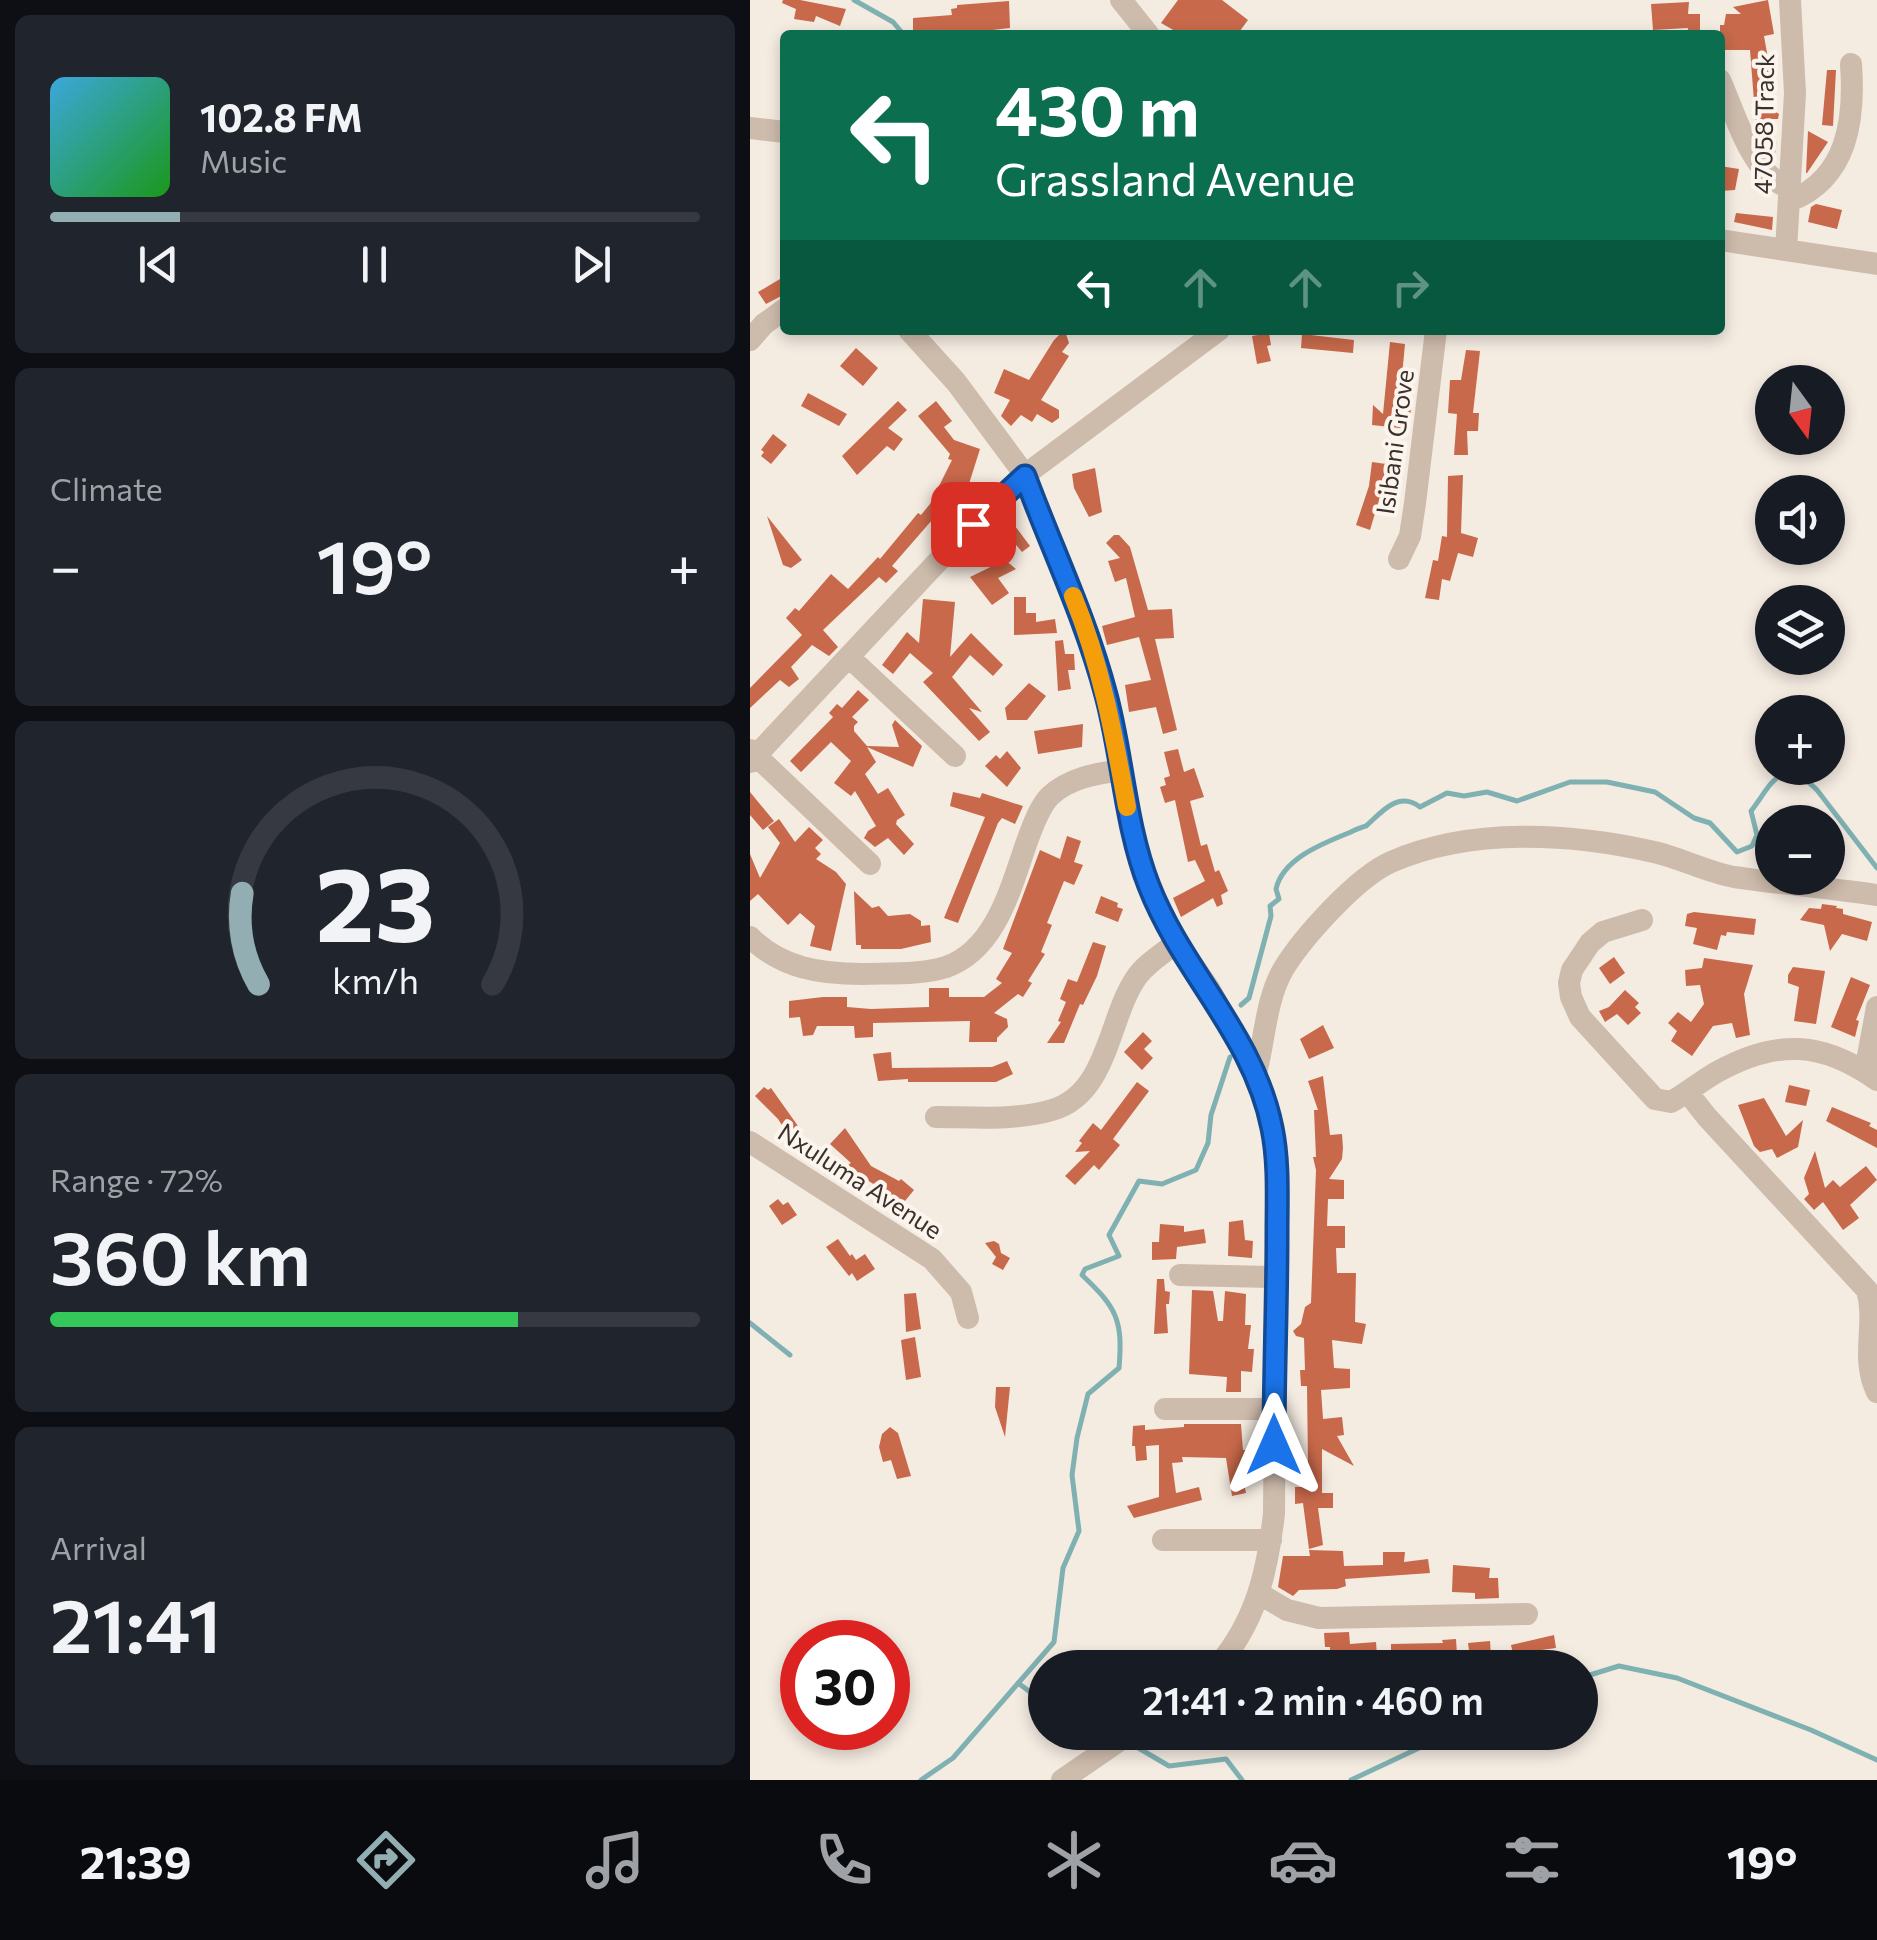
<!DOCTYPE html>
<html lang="en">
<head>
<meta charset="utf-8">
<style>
	:root { --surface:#171b24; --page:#20242c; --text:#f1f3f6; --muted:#9ea1a6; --line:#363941; --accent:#92aeb2 }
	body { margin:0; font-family:Commissioner,sans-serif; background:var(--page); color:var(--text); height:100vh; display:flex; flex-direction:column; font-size:38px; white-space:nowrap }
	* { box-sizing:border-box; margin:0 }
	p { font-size:32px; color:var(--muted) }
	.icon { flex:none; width:55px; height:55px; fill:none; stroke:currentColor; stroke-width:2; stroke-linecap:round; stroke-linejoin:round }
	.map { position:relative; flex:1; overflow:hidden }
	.details { display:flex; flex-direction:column; gap:15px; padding:15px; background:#0d0f14; width:750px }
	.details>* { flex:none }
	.hud { position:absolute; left:30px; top:30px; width:945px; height:305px; border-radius:10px; box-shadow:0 5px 15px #0003; background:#0b6e4f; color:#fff; overflow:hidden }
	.needle { width:65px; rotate:165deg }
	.buttons { position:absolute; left:1005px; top:365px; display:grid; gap:20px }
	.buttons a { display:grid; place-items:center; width:90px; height:90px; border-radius:50%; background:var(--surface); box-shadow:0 5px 15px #0003; font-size:50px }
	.speed { position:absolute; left:30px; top:1620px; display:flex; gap:20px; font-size:50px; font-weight:700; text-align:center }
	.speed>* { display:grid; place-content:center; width:130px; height:130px; border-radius:50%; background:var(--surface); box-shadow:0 5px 15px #0003; line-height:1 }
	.speed .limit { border:15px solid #d22; background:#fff; color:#111 }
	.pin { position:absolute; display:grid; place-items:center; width:85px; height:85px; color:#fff; margin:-42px; border-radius:20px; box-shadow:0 5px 15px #0006 }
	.me { position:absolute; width:110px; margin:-55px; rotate:0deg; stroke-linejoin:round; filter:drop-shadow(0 0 8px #0008) }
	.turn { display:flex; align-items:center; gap:35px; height:210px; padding:0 50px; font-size:45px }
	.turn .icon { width:130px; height:130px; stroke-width:2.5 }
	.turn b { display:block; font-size:70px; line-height:85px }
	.lanes { display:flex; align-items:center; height:95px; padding:0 50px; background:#0003; justify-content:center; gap:50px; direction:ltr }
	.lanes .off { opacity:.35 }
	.big { font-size:75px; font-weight:600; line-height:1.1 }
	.details .card { flex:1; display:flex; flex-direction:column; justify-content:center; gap:15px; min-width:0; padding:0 35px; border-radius:15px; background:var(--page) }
	.details .dial { align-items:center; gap:0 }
	.dial svg { height:260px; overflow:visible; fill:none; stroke:var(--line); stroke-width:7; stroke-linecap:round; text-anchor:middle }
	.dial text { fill:var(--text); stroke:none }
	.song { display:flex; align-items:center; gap:30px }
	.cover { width:120px; height:120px; border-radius:15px; background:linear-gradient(135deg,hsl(200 70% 55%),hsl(120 70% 35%)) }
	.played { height:10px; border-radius:5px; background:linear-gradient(90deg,var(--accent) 20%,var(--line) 20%) }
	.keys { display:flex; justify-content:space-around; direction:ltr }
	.heat { display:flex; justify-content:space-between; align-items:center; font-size:55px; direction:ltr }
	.charge { height:15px; border-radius:8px; background:linear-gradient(90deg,#34c759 72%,var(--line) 0) }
	.trip { position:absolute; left:278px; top:1650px; width:570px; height:100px; border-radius:50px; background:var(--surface); box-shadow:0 5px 15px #0003; font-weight:600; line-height:100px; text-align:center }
	.tab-bar { display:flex; height:160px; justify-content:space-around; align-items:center; background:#090b0e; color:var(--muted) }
	.tab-bar .icon { width:70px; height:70px }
	.tab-bar .active { color:var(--accent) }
	.tab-bar b { font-size:45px; color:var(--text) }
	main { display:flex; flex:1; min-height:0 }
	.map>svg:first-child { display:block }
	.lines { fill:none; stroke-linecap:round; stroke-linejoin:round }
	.stream { stroke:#7fb0b2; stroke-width:5 }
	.building { fill:#c8694b }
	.minor { stroke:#cdbbac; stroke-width:22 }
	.route-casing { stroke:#114b97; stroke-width:25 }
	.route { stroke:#1a73e8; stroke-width:18 }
	.slow { stroke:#f59e0b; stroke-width:18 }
	.labels { text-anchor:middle; stroke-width:8; stroke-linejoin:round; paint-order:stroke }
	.street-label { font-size:25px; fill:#3b302b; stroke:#fbf5ee }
</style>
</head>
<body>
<main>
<section class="details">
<div class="card">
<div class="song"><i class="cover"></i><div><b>102.8 FM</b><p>Music</p></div></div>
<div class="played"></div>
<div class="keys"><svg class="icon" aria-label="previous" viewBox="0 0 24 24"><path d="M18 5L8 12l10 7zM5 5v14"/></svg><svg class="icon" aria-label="pause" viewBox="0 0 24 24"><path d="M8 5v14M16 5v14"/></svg><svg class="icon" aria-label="next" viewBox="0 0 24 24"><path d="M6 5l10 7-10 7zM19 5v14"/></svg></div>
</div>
<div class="card"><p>Climate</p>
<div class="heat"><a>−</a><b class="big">19°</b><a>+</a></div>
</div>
<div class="card dial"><svg viewBox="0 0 100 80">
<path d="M14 69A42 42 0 1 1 86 69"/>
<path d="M14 69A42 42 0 0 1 9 41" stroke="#92aeb2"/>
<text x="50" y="56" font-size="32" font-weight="700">23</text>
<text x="50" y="72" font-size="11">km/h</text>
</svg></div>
<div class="card"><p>Range · 72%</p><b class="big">360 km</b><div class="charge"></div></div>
<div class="card"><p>Arrival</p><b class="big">21:41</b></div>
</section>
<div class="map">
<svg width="1127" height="1780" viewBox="0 0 1127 1780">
	<rect width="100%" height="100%" fill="#f4ebe1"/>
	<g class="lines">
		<!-- stream -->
		<path class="stream" d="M104,0L143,22L154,35
			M491,1005L499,998L521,916L520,906L529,899L526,889C533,858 574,843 601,832C602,831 615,826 616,826C631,813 648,790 670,807L697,793L714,796L737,792L767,801L820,782H857L905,792L944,818L960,823L987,852L1002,846L1007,835L1001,811C1021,786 1030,753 1067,790L1127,868
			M0,1323L40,1355
			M830,1678L869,1666L927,1678L1061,1730L1127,1760
			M268,1683L295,1703
			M334,1732L335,1733
			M385,1746L419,1766L476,1759L492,1780
			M171,1780L203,1758L304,1642L313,1568L329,1531L322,1475L327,1438L338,1394L369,1368C373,1320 367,1308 332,1275L335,1269L369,1256L359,1235L389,1181L412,1184L446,1170L458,1143L461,1115L480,1057
			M601,1780L703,1732"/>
	</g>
	<!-- building -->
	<path class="building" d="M33,0H50L96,9L90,26L66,16L64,22L44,19L46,9L32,3Z
		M428,0H472L498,20L487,35H432L411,23Z
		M1018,0L1024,34L1014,36L1025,98L1022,99L1023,110L1029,114L1028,119H1017L1027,143L1024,158L1006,127L1000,50H970V25H974L976,14H991L983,7Z
		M259,1L260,28L199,35L163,32V18L202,15L201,9L207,8V5Z
		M939,2L938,14H950V35H937L938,28L903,30L901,4Z
		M1077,70H1086L1083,126L1072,125Z
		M1058,131L1078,142L1057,173H1056Z
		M970,166L989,169L985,190L970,191Z
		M1066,204L1092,210L1087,229L1058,222L1061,207Z
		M986,213L1023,217L1022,230L984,222Z
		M35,276V294L16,304L8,292Z
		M519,333L521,345L517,346L521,361L507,364L502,336Z
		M316,334L319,343L312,352L319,356L291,400L309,410V418L302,423L287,414L282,422L271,415L261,426L251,416L260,400L244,393L254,369L279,380L304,340L309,335Z
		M552,334L604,340L603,353L551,348Z
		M640,342L655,344L649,408H661L659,429L622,425L623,405L633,414Z
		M106,348L128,368L113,386L90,366Z
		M716,350L730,351L723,413H729L728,431H717L718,455H704L707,414L698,413L700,380H711Z
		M58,393L97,414L89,426L51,406Z
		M148,401L157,410L138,428L153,439L144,451L137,446L107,475L92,456Z
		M186,401L202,421L194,427L204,440L230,449L212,506L202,501L189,512L142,566L148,571L136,583L129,577L73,630L88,647L79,656L62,645L41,667L49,679L39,687L30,680L0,708V688L52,635L36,618L45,608L49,611L81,574L98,589L128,557L130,559L168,513L171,515L180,504L202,460L198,459L200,454L168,416Z
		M23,434L37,445L21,464L11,456L14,452L11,450Z
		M622,462L636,464L633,487L620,530L606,525L619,486Z
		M345,468L352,512L339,517L324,488L322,474Z
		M713,475L711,533L728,538L723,557L708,553L700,581L692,579L689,600L675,598L683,560L688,561L692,536L697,537L698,476Z
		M17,516L52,560L41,568L33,565Z
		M259,518L280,546L272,552L249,524Z
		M364,535H369L380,547L398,610L422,609L424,638L405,639L427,730L413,734L406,707L379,712L375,685L401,680L389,637L357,645L353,630L352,626L385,617L376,578L365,582L358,561L370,558L356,543Z
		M255,560L266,569L248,578L259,593L242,605L220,577Z
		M264,597H276V613H286V622L305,619L307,633L264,635Z
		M173,599L205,602L200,657L221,633L253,665L243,676L220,655L202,677L232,712L219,708L240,732L229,741L173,682L183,673L160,653L143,674L132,665L157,632L169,643Z
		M313,640L315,654H324L325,670H318L321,689L308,691L305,641Z
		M279,683L296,696L277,720H257L255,708Z
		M108,690L119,700L102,717L108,722L104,726V731L117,746L149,747L142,725L145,720L172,746L163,767L117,747L126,762L115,774L128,794L138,788L155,815L147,820L146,824L164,844L154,855L138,838L125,847L114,838L118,831L126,826L105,791L101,796L84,783L101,761L81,742L51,772L40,761L83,717L79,713L87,704L92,708Z
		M333,724L332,747L288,754L284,731Z
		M428,749L434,772L444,768L454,797L440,801L451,846L457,844L465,872L469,870L478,891L471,895L473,904L467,907L463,898L431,917L423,898L455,881L445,860L438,862L425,800L415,803L410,787L416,785L414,778L420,776L414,752Z
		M257,751L271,768L257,787L235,766L246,755L250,759Z
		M0,792L24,821L13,830L0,815Z
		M203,792L230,798L232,793L273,806L265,824L252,818L248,823L208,923L194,918L235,817L200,806Z
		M29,819L45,842L59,827L73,840L65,848L71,854L66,859L86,872L96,884L81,951L60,946L65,926L50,913L38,925L8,894L0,901V854L10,878L30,843L18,827Z
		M317,836L331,841L324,862L333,865L324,885L314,881L297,923L302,925L291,952L295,954L278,981L282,983L273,997L268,994L244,1013L257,1019L258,1027L247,1038V1042H219L220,1021L123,1023V1037L105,1038L104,1026H67L63,1035L53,1036L50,1017L39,1018V1001L73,997H97V1007L121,1009L179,1007V988H199V997H234L252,983L246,979L262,953L253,949L290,850L310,859Z
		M104,891L122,908L129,906L138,916L160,914L171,921V926L180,925L181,942L151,949H111V945H106Z
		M351,896L368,903L367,907L373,909L368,922L345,913Z
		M1072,904L1087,906L1086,908L1093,909V914L1122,922L1117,941L1092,934L1080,951L1074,925L1050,920L1059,908L1071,909Z
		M944,912L1006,919L1004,935L977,932L976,936L971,935L967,950L943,944L947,928L935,926L937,914Z
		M343,942L356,946L347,976L333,1005L330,1004L314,1043H297L311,1022L308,1021L316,1002L310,999L318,979L327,982Z
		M864,957L875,973L860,984L849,968Z
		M954,958L1003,965L994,994L1000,1035L986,1038L982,1023L963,1026L942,1056L921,1041L927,1031L918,1023L928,1012L941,1022L954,1004L950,985L936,986L935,970L952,968Z
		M1043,967L1075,971L1066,1024L1044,1021L1049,987L1038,983V975Z
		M1101,977L1120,985L1106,1020L1109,1021L1105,1037L1081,1027Z
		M875,990L889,1003L885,1007L891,1013L878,1025L867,1014L855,1022L849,1011L859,1007Z
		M573,1025L584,1048L559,1059L550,1039Z
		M393,1032L402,1041L394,1049L403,1058L392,1070L374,1052Z
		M141,1052L142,1068L242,1067L257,1061L263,1074L246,1082H158V1079L128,1081L123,1054Z
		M573,1076L580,1135L592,1134L593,1148L592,1159L579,1179L594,1180V1199H578L577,1226H595V1248H586L587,1273H606L605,1322L616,1324L612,1344L582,1340L584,1368L600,1369V1388L571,1390L573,1419L592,1417L594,1435L587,1436L604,1466L572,1449V1493H583V1508H568L573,1545L559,1549L553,1503L545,1504V1487H557L558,1467L557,1386H551L550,1370H555L554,1338L546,1336L543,1331L551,1324L555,1307L561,1303L566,1170L563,1157H566L564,1110H568L558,1081Z
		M387,1082L399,1091L363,1139L370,1145L349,1170L344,1165L325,1185L315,1176L340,1151L325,1152L332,1143L329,1141L343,1123L351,1130Z
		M1039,1085L1060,1090L1056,1106L1035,1102Z
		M14,1087L18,1090L21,1088L48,1126L37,1133L28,1119L5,1096Z
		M1014,1098L1036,1136L1053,1120L1048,1147L1027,1158L1022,1149L1010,1152L1004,1146L988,1105Z
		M1082,1107L1121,1123L1119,1126L1127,1130V1148L1076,1121Z
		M95,1128L121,1166L149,1181L151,1179L164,1190L146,1212L130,1199L137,1192L95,1167L101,1163L80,1144Z
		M1065,1151L1075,1188L1083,1180L1090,1187L1116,1166L1127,1180L1100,1205L1109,1218L1093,1230L1073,1202L1064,1210L1054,1199L1059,1194L1054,1178Z
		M28,1199L33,1205L38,1202L47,1215L32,1225L19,1206Z
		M493,1220L495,1240L503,1241L502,1258L478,1256L479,1222Z
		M410,1224L434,1226V1232L454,1229L456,1243L427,1247L426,1259L402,1260V1242H409Z
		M88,1239L100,1256L102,1254L106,1260L115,1254L125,1269L107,1281L102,1273L99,1276L76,1247Z
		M244,1241L249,1244L251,1253L260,1258L253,1270L242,1264L246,1257L235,1243Z
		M407,1279H414L415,1291L420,1292L419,1304H416L418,1333L404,1334Z
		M442,1290L463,1291L468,1321H473L475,1291L496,1294L495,1325H501L498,1349H504L502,1372L491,1371V1392H476L477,1377L439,1374Z
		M166,1293L171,1329L156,1332L154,1294Z
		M165,1337L171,1377L156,1380L151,1340Z
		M246,1387H260L255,1437L245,1407Z
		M434,1424H491L493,1450H499L501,1462L490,1463L496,1493L482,1496L476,1458L432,1457L433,1462L422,1463L426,1493L449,1487L452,1500L384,1518L377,1506L409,1497V1445L396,1446L397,1460L386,1461L385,1446H382L383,1426L395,1425V1430L434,1427Z
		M140,1427L148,1433L161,1476L147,1479L141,1460L133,1462L129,1447L132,1434Z
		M559,1550L593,1551L594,1566L633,1565V1552H655L654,1562L678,1559L680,1573L595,1579L596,1586L587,1589L549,1590L543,1596L528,1587L533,1556H560Z
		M703,1565L740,1568L739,1578H748L749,1598L725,1599V1593L702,1592Z
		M599,1632L600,1644L626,1642L627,1656L580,1661V1647H575L574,1633Z
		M804,1635L806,1648L777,1652V1656L764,1659L761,1645Z
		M706,1639L707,1655L641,1659V1644L693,1643L692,1640Z
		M740,1641L741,1656L720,1658L718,1643Z"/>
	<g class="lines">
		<!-- minor -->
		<path class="minor" d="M371,0L399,35
			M970,80C986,115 1000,172 1037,187
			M0,128L35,132
			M1040,201C1098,178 1105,119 1101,64
			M970,240L1127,264
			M1036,250L1045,93L1040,0
			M159,330L206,382L275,475L338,632L357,699L384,841L399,888L427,942L460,990L497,1057L520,1118L527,1167L524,1514C517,1573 506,1622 466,1668
			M0,340L14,324L35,309
			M649,559L660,536L665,503L686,330
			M100,658L205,756
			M0,750L120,864
			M0,762L223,524L275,475L469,330
			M892,920L853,932L840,943L822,970L819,983L821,997L830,1017L905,1099L921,1102C937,1093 951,1081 967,1072C1027,1039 1072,1041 1127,1080
			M0,937C31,968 70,974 112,974C139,973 171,975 196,967C248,949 262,882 279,836C284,823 290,806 300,796C319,778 345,774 370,770
			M1115,1072L1127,1007
			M505,1077C515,1041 515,1000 534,968C554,936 607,877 641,862C721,827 821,833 904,852C931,858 956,872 984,877C1031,884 1079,888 1127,895
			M938,1093L957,1117L1117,1290C1127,1324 1110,1358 1127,1392
			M186,1117C223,1117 265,1121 302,1110C358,1094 358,1019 386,978C396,963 414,953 427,942
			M0,1142L182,1259L211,1292L218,1318
			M430,1275L527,1277
			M415,1409H525
			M413,1540H521
			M510,1594L537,1610L569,1618L777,1614
			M312,1780L382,1732"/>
	</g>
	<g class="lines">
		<defs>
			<path id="route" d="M223,524L275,476C302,549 336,619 356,695C373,758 375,825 399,886C432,971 504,1036 522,1128C529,1162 527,1198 527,1233C527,1304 524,1374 524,1445"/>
		</defs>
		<!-- route casing -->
		<use href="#route" class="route-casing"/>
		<!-- route -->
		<use href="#route" class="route"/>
		<!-- slow -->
		<path class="slow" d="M323,596C351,664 364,735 377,807"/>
	</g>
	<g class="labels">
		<!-- street labels -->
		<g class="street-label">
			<text transform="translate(1014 124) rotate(-89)" y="9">47058 Track</text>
			<text transform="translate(645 442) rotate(-82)" y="9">Isibani Grove</text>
			<text transform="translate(110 1181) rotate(33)" y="9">Nxuluma Avenue</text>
		</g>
	</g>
</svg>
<div class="buttons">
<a><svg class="needle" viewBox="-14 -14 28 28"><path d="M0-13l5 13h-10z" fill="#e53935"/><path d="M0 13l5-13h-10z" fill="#9ea1a6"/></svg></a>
<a><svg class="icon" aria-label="sound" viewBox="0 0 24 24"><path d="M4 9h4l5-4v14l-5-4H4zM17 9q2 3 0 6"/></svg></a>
<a><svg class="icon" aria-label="layers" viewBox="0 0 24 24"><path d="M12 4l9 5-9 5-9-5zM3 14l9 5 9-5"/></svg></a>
<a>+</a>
<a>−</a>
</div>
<div class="speed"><div class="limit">30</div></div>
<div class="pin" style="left:223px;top:524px;background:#d93025"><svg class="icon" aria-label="arrive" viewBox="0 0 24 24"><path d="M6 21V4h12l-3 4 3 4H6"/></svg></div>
<svg class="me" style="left:524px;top:1445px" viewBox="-20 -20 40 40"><path d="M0-17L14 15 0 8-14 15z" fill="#1a73e8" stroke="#fff" stroke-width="4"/></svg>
<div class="trip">21:41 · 2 min · 460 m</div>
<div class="hud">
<div class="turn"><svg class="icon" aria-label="left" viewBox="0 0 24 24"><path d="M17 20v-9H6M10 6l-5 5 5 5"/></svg><div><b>430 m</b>Grassland Avenue</div></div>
<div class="lanes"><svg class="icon" aria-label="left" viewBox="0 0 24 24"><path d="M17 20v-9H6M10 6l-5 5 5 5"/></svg><svg class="icon off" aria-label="ahead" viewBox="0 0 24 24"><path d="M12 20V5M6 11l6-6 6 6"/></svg><svg class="icon off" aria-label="ahead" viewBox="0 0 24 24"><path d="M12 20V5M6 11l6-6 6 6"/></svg><svg class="icon off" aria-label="right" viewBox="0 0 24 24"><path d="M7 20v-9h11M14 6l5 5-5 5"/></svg></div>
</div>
</div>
</main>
<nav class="tab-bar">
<b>21:39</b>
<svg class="icon active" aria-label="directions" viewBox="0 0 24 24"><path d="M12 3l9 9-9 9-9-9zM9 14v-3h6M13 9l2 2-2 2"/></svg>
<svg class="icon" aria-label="music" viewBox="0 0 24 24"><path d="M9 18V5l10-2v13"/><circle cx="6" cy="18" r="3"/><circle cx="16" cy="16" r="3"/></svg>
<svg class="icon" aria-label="phone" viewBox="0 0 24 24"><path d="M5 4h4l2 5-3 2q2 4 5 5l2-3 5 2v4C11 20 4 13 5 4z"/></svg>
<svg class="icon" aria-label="climate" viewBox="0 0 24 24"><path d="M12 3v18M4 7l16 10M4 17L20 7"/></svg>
<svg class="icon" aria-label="car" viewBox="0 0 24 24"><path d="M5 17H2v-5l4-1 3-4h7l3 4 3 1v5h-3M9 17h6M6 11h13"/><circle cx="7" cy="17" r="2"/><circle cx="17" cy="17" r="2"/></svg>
<svg class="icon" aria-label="filters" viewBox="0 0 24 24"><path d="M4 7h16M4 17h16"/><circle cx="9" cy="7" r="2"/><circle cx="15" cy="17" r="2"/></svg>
<b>19°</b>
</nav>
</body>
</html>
